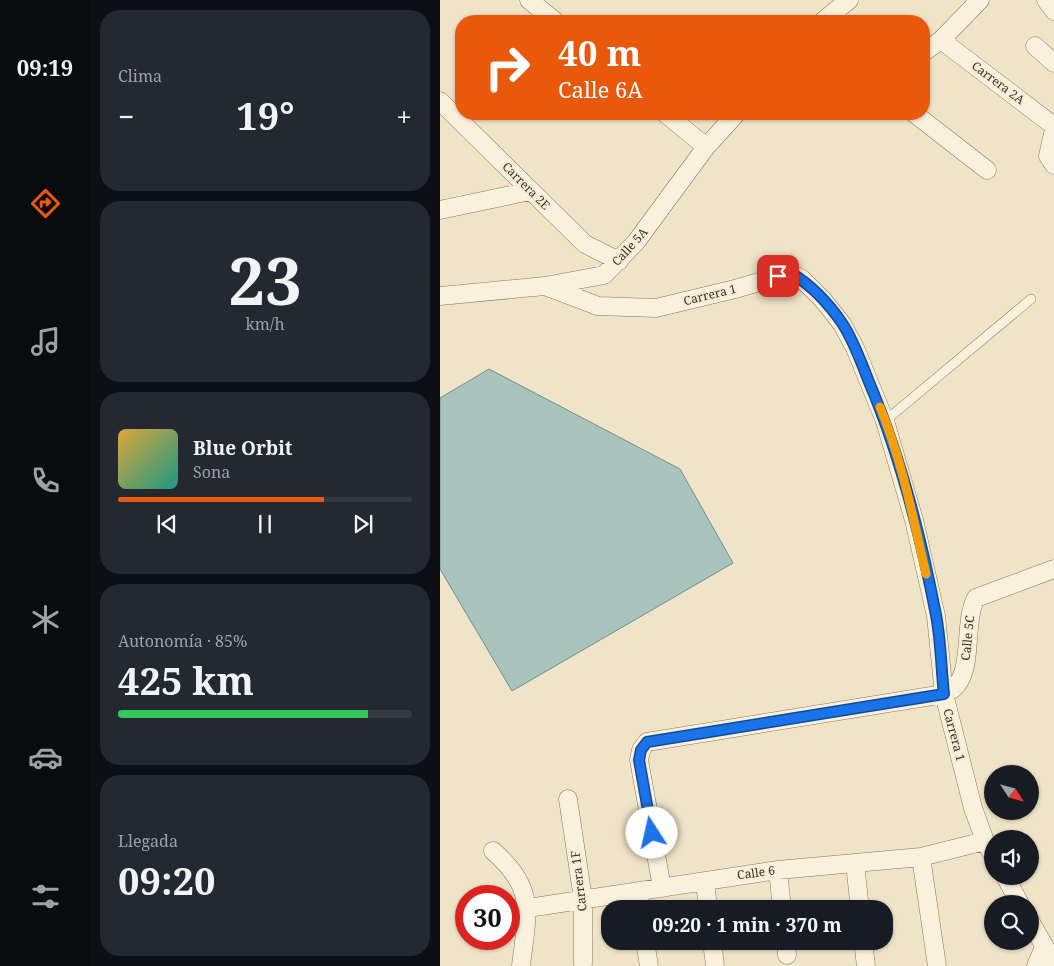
<!DOCTYPE html>
<html lang="es">
<head>
<meta charset="utf-8">
<style>
	:root { --surface:#171b24; --page:#242831; --text:#f1f3f6; --muted:#9ea1a6; --line:#363941; --accent:#ea580c }
	body { margin:0; font-family:"Noto Serif",serif; background:var(--page); color:var(--text); height:100vh; display:flex; flex-direction:column; font-size:19px; white-space:nowrap }
	* { box-sizing:border-box; margin:0 }
	p { font-size:16px; color:var(--muted) }
	.icon { flex:none; width:28px; height:28px; fill:none; stroke:currentColor; stroke-width:2; stroke-linecap:round; stroke-linejoin:round }
	.map { position:relative; flex:1; overflow:hidden }
	.drawer { display:flex; flex-direction:column; gap:10px; padding:10px; background:#0d0f14; width:350px }
	.drawer>* { flex:none }
	.guide { position:absolute; left:15px; top:15px; width:475px; height:105px; border-radius:20px; box-shadow:0 1px 4px #0004; background:#ea580c; color:#fff; overflow:hidden }
	.needle { width:32px; rotate:126deg }
	.buttons { position:absolute; left:544px; top:765px; display:grid; gap:10px }
	.buttons a { display:grid; place-items:center; width:55px; height:55px; border-radius:50%; background:var(--surface); box-shadow:0 1px 4px #0004; font-size:25px }
	.speed { position:absolute; left:15px; top:885px; display:flex; gap:10px; font-size:25px; font-weight:700; text-align:center }
	.speed>* { display:grid; place-content:center; width:65px; height:65px; border-radius:50%; background:var(--surface); box-shadow:0 1px 4px #0004; line-height:1 }
	.speed .limit { border:8px solid #d22; background:#fff; color:#111 }
	.pin { position:absolute; display:grid; place-items:center; width:42px; height:42px; color:#fff; margin:-21px; border-radius:10px; box-shadow:0 2px 8px #0006 }
	.me { position:absolute; width:55px; margin:-28px; rotate:350deg; stroke-linejoin:round; filter:drop-shadow(0 0 4px #0008) }
	.turn { display:flex; align-items:center; gap:18px; height:105px; padding:0 20px; font-size:22px }
	.turn .icon { width:65px; height:65px; stroke-width:2.5 }
	.turn b { display:block; font-size:35px; line-height:42px }
	.big { font-size:38px; font-weight:700; line-height:1.1 }
	.drawer .widget { flex:1; display:flex; flex-direction:column; justify-content:center; gap:8px; min-width:0; padding:0 18px; border-radius:20px; background:var(--page) }
	.drawer .dial { align-items:center; gap:0 }
	.dial b { font-size:65px; line-height:1 }
	.song { display:flex; align-items:center; gap:15px }
	.cover { width:60px; height:60px; border-radius:8px; background:linear-gradient(135deg,hsl(40 70% 55%),hsl(170 70% 35%)) }
	.played { height:5px; border-radius:2px; background:linear-gradient(90deg,var(--accent) 70%,var(--line) 70%) }
	.keys { display:flex; justify-content:space-around; direction:ltr }
	.heat { display:flex; justify-content:space-between; align-items:center; font-size:28px; direction:ltr }
	.charge { height:8px; border-radius:4px; background:linear-gradient(90deg,#34c759 85%,var(--line) 0) }
	.trip { position:absolute; left:161px; top:900px; width:292px; height:50px; border-radius:20px; background:var(--surface); box-shadow:0 1px 4px #0004; font-weight:700; line-height:50px; text-align:center }
	main { display:flex; flex:1; min-height:0 }
	.dock { display:flex; flex-direction:column; width:90px; justify-content:space-around; align-items:center; background:#090b0e; color:var(--muted) }
	.dock .icon { width:35px; height:35px }
	.dock .selected { color:var(--accent) }
	.dock b { font-size:22px; color:var(--text) }
	.map>svg:first-child { display:block }
	.water { fill:#a9c4bc; stroke:#6f938a }
	.lines { fill:none; stroke-linecap:round; stroke-linejoin:round }
	.service-casing { stroke:#8d765c; stroke-width:10 }
	.minor-casing { stroke:#8d765c; stroke-width:19 }
	.service { stroke:#faf1dc; stroke-width:9 }
	.minor { stroke:#faf1dc; stroke-width:18 }
	.route-casing { stroke:#114b97; stroke-width:12 }
	.route { stroke:#1a73e8; stroke-width:9 }
	.slow { stroke:#f59e0b; stroke-width:9 }
	.labels { text-anchor:middle; stroke-width:5; stroke-linejoin:round; paint-order:stroke }
	.street-label { font-size:12px; fill:#3d2e20; stroke:#f7eed8 }
</style>
</head>
<body>
<main>
<nav class="dock">
<b>09:19</b>
<svg class="icon selected" aria-label="directions" viewBox="0 0 24 24"><path d="M12 3l9 9-9 9-9-9zM9 14v-3h6M13 9l2 2-2 2"/></svg>
<svg class="icon" aria-label="music" viewBox="0 0 24 24"><path d="M9 18V5l10-2v13"/><circle cx="6" cy="18" r="3"/><circle cx="16" cy="16" r="3"/></svg>
<svg class="icon" aria-label="phone" viewBox="0 0 24 24"><path d="M5 4h4l2 5-3 2q2 4 5 5l2-3 5 2v4C11 20 4 13 5 4z"/></svg>
<svg class="icon" aria-label="climate" viewBox="0 0 24 24"><path d="M12 3v18M4 7l16 10M4 17L20 7"/></svg>
<svg class="icon" aria-label="car" viewBox="0 0 24 24"><path d="M5 17H2v-5l4-1 3-4h7l3 4 3 1v5h-3M9 17h6M6 11h13"/><circle cx="7" cy="17" r="2"/><circle cx="17" cy="17" r="2"/></svg>
<svg class="icon" aria-label="filters" viewBox="0 0 24 24"><path d="M4 7h16M4 17h16"/><circle cx="9" cy="7" r="2"/><circle cx="15" cy="17" r="2"/></svg>
</nav>
<section class="drawer">
<div class="widget"><p>Clima</p>
<div class="heat"><a>−</a><b class="big">19°</b><a>+</a></div>
</div>
<div class="widget dial"><b>23</b><p>km/h</p></div>
<div class="widget">
<div class="song"><i class="cover"></i><div><b>Blue Orbit</b><p>Sona</p></div></div>
<div class="played"></div>
<div class="keys"><svg class="icon" aria-label="previous" viewBox="0 0 24 24"><path d="M18 5L8 12l10 7zM5 5v14"/></svg><svg class="icon" aria-label="pause" viewBox="0 0 24 24"><path d="M8 5v14M16 5v14"/></svg><svg class="icon" aria-label="next" viewBox="0 0 24 24"><path d="M6 5l10 7-10 7zM19 5v14"/></svg></div>
</div>
<div class="widget"><p>Autonomía · 85%</p><b class="big">425 km</b><div class="charge"></div></div>
<div class="widget"><p>Llegada</p><b class="big">09:20</b></div>
</section>
<div class="map">
<svg width="614" height="966" viewBox="0 0 614 966">
	<rect width="100%" height="100%" fill="#f0e4c8"/>
	<!-- water -->
	<path class="water" d="M49,369L240,469L293,563L72,691L0,569V398Z"/>
	<g class="lines">
		<defs>
			<path id="service" d="M445,421L591,299"/>
			<path id="minor" d="M89,0L115,21
				M606,0L614,11
				M383,21L409,0
				M501,40L614,126
				M595,46L614,63
				M484,52L501,40L540,0
				M0,101L145,244L179,261
				M226,114L266,147
				M475,114L547,170
				M614,129L608,156L614,165
				M0,210L90,191
				M105,286L158,306L216,308L295,289L351,273L362,279L383,300L402,324L415,348L445,421L474,520L496,616L504,694L533,808L545,841L552,854
				M0,296L105,286L164,275L196,242L266,147L296,114
				M128,799L143,899V963
				M53,851C97,889 87,914 81,966
				M481,857L497,966
				M415,864L420,909
				M338,870L342,909
				M565,876L580,904
				M265,881L268,909
				M222,888L199,760L201,750L207,742L504,694C507,692 511,690 514,688C534,670 523,622 536,598L614,569
				M198,892L200,909
				M88,908L338,870L481,857L545,841
				M590,921L614,963
				M205,941L209,966
				M272,941L275,966
				M346,941L347,955
				M423,941L426,966
				M596,966L604,947"/>
		</defs>
		<!-- service casing -->
		<use href="#service" class="service-casing"/>
		<!-- minor casing -->
		<use href="#minor" class="minor-casing"/>
		<!-- service -->
		<use href="#service" class="service"/>
		<!-- minor -->
		<use href="#minor" class="minor"/>
	</g>
	<g class="lines">
		<defs>
			<path id="route" d="M212,833L199,760L201,750L207,742L504,694C501,668 501,641 496,615C481,537 460,455 429,382C421,362 414,341 402,323C389,304 371,285 351,273L338,276"/>
		</defs>
		<!-- route casing -->
		<use href="#route" class="route-casing"/>
		<!-- route -->
		<use href="#route" class="route"/>
		<!-- slow -->
		<path class="slow" d="M440,407C462,460 473,518 486,574"/>
	</g>
	<g class="labels">
		<!-- street labels -->
		<g class="street-label">
			<text transform="translate(558 83) rotate(37)" y="4">Carrera 2A</text>
			<text transform="translate(86 186) rotate(45)" y="4">Carrera 2E</text>
			<text transform="translate(190 247) rotate(-48)" y="4">Calle 5A</text>
			<text transform="translate(270 295) rotate(-14)" y="4">Carrera 1</text>
			<text transform="translate(528 638) rotate(-84)" y="4">Calle 5C</text>
			<text transform="translate(514 735) rotate(75)" y="4">Carrera 1</text>
			<text transform="translate(316 873) rotate(-8)" y="4">Calle 6</text>
			<text transform="translate(139 881) rotate(-97)" y="4">Carrera 1F</text>
		</g>
	</g>
</svg>
<div class="buttons">
<a><svg class="needle" viewBox="-14 -14 28 28"><path d="M0-13l5 13h-10z" fill="#e53935"/><path d="M0 13l5-13h-10z" fill="#9ea1a6"/></svg></a>
<a><svg class="icon" aria-label="sound" viewBox="0 0 24 24"><path d="M4 9h4l5-4v14l-5-4H4zM17 9q2 3 0 6"/></svg></a>
<a><svg class="icon" aria-label="search" viewBox="0 0 24 24"><circle cx="10" cy="10" r="6"/><path d="M15 15l6 6"/></svg></a>
</div>
<div class="speed"><div class="limit">30</div></div>
<div class="pin" style="left:338px;top:276px;background:#d93025"><svg class="icon" aria-label="arrive" viewBox="0 0 24 24"><path d="M6 21V4h12l-3 4 3 4H6"/></svg></div>
<svg class="me" style="left:212px;top:833px" viewBox="-20 -20 40 40"><circle r="19" fill="#fff"/><path d="M0-13L10 11 0 6-10 11z" fill="#1a73e8"/></svg>
<div class="trip">09:20 · 1 min · 370 m</div>
<div class="guide">
<div class="turn"><svg class="icon" aria-label="right" viewBox="0 0 24 24"><path d="M7 20v-9h11M14 6l5 5-5 5"/></svg><div><b>40 m</b>Calle 6A</div></div>
</div>
</div>
</main>
</body>
</html>
